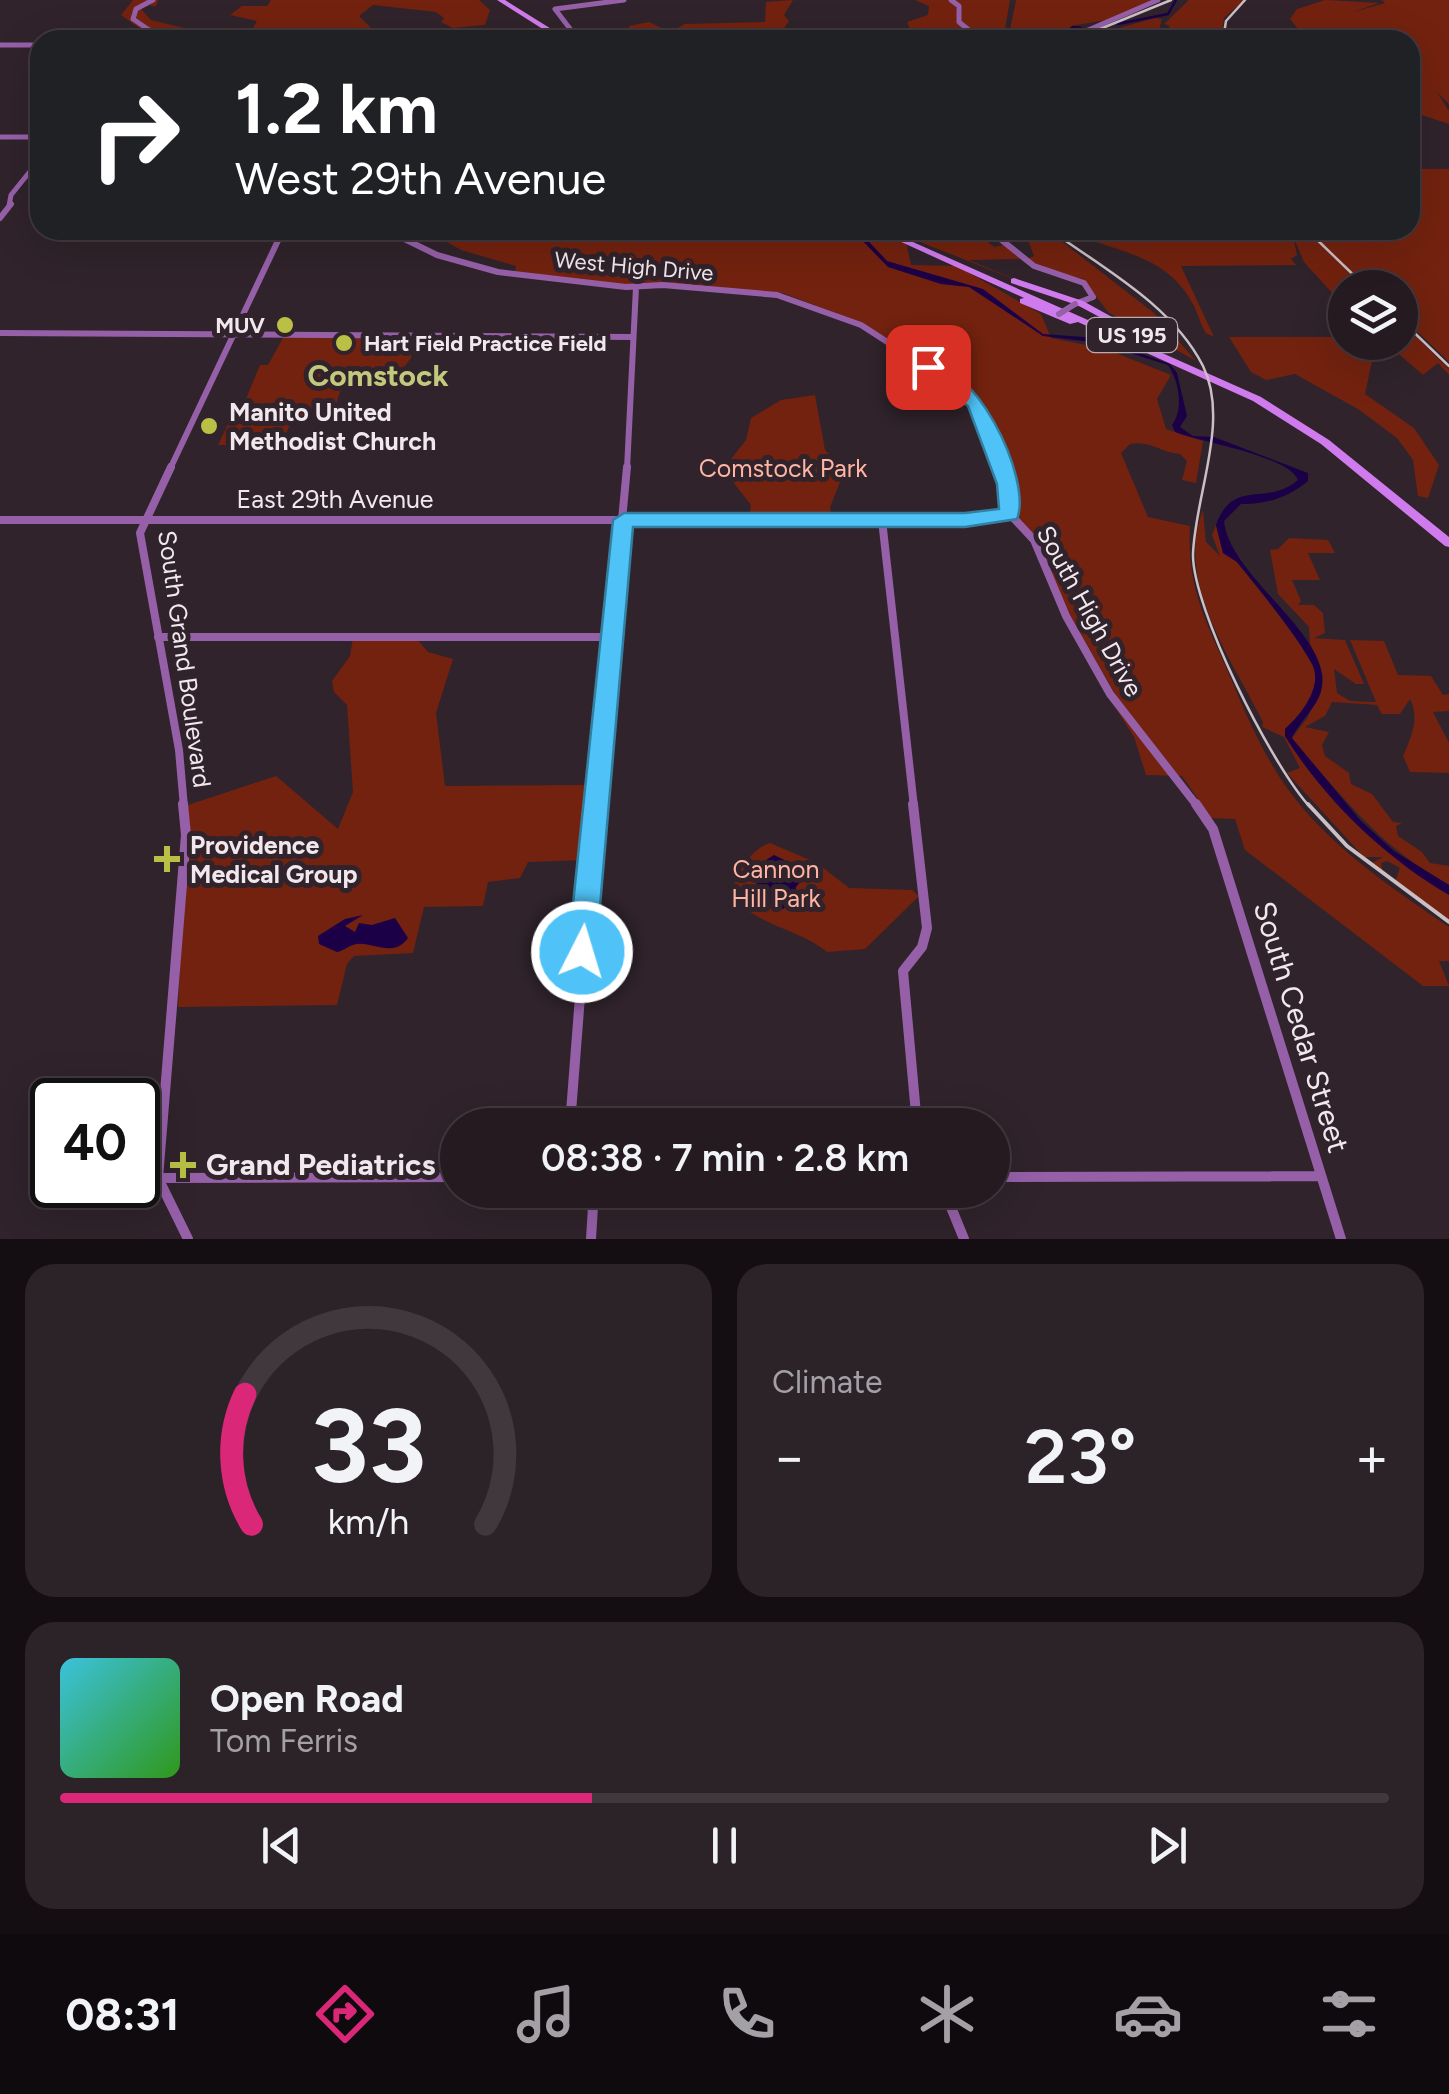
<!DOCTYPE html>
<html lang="en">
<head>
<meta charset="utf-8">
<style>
	:root { --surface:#241a20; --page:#2c2329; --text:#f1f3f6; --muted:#a3a1a5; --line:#41383e; --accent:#db2777 }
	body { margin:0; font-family:Figtree,sans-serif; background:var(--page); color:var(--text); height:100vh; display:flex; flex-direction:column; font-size:38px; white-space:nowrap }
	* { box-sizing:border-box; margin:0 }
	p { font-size:32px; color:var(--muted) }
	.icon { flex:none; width:55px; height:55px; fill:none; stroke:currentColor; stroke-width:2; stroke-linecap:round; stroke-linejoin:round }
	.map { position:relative; height:1239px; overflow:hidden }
	.drawer { display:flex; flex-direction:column; gap:25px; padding:25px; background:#140e12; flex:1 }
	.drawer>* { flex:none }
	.guide { position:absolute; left:30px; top:30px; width:1390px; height:210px; border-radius:30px; box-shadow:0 10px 40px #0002,0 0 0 2px var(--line); background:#202124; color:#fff; overflow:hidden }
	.tools { position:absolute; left:1328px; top:270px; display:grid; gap:20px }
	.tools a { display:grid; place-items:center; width:90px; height:90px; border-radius:50%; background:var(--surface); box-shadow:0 10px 40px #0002,0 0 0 2px var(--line); font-size:50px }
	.speed { position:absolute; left:30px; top:1078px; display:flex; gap:20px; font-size:50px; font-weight:700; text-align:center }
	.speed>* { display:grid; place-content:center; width:130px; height:130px; border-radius:50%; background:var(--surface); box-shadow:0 10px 40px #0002,0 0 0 2px var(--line); line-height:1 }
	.speed .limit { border:5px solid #111; border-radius:15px; background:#fff; color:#111 }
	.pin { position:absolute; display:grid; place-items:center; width:85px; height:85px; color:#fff; margin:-42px; border-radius:20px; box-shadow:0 5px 15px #0006 }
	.me { position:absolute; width:110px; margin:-55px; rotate:5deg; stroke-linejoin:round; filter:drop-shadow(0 0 8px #0008) }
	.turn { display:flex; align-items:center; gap:35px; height:210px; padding:0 40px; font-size:45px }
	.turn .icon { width:130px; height:130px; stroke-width:2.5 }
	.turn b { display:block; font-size:70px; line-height:85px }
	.big { font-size:75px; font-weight:600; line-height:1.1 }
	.drawer .tile { flex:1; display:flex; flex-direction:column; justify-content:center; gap:15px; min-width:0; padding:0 35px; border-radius:30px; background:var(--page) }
	.drawer .dial { align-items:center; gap:0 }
	.dial svg { height:260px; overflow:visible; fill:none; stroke:var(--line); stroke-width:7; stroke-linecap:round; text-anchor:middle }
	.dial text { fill:var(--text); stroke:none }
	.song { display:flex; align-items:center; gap:30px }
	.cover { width:120px; height:120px; border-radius:15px; background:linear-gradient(135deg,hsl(190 70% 55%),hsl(110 70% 35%)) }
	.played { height:10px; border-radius:5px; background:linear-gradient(90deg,var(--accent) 40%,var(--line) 40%) }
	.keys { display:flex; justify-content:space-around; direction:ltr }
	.heat { display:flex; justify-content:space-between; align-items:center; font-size:55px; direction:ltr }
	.drawer .tiles { flex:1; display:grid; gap:25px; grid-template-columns:1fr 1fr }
	.tile:last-child { grid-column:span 2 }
	.trip { position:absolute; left:440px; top:1108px; width:570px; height:100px; border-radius:50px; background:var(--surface); box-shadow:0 10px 40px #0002,0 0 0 2px var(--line); font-weight:600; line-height:100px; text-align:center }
	.tab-bar { display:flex; height:160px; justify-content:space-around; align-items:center; background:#0e0a0d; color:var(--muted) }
	.tab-bar .icon { width:70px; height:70px }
	.tab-bar .selected { color:var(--accent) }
	.tab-bar b { font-size:45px; color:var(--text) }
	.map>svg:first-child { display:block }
	.green { fill:#73220f }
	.water { fill:#1c0047 }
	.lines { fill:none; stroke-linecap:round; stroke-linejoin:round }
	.stream { stroke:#1c0047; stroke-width:2.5 }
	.secondary-far3 { stroke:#9660a9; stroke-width:5 }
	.secondary-far2 { stroke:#9660a9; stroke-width:6 }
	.secondary-far1 { stroke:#9660a9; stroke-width:8 }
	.secondary { stroke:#9660a9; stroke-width:10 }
	.highway { fill:#d07bed; fill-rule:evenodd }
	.rail-far1 { stroke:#c9bfc5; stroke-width:2.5 }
	.rail { stroke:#c9bfc5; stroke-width:4 }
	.secondary-bridge { stroke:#9660a9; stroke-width:6 }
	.route { fill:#4fc3f7; stroke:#337fa1; stroke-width:2.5 }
	.poi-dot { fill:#bac045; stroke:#30232b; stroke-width:4 }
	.labels { text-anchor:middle; stroke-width:10; stroke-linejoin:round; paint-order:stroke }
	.far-street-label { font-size:22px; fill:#f1e8ed; stroke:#30232b }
	.far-poi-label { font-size:22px; font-weight:bold; fill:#f1e8ed; stroke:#30232b; text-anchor:end }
	.shield { fill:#30232b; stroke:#b7adb3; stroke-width:2.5 }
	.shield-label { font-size:22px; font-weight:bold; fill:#f1e8ed }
	.poi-label { font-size:25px; font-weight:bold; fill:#f1e8ed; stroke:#30232b; text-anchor:start }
	.park-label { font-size:25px; fill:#ffb5a3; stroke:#30232b }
	.street-label { font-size:25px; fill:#f1e8ed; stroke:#30232b }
	.quarter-label { font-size:30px; font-weight:bold; fill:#c3c97c; stroke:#30232b }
	.near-street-label { font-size:30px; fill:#f1e8ed; stroke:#30232b }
	.near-poi-label { font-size:30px; font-weight:bold; fill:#f1e8ed; stroke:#30232b; text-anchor:start }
</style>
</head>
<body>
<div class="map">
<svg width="1449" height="1239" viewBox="0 0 1449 1239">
	<rect width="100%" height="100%" fill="#30232b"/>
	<!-- green -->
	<path class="green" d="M133,0H158L156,6H150L153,2L131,13L133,22L135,11L141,9L151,20L234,40H246L257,21L230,15L242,6H267L271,0H479L490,10L485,25L453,28L441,22L444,18L436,12L373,5L359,16L383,40H183L140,34L142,30L121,15Z
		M793,0L784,15L789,21L776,40H640L645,34H628L629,26L649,22L670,32L685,24L765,22L766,2Z
		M915,0H1010L1003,40C984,40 970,35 959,19L962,9L955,1L958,21L980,40H895L889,36L913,35L907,22L928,15L929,6Z
		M1016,0H1158L1129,16L1071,26L1058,40H1008Z
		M1189,0H1244L1224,18L1221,40H1159L1170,26L1164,24Z
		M1325,0L1379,3L1353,12L1385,3L1382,0H1449V104L1437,92L1449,111V124L1410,111V40H1225V29C1251,26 1273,37 1299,30L1290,19L1297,9Z
		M1155,18L1162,19L1156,40H1076Z
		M1410,169H1449V362L1400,315V288L1369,287L1344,265L1365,287L1345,288V307L1304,262L1293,236L1297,255L1291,259L1296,265L1181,266L1214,337L1206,333C1200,324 1198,313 1193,304C1171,263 1135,255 1096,242L1093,233L1191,230L1227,237L1240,230H1410Z
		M426,230H911L924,240C943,232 956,225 973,238L990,234L995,238L987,241L994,247L1004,245L1020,259L969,260L1029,285L905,236L911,265L957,266L1041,314L1051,338L1106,349L1171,375L1157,399L1166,429L1203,441L1196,483L1182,480L1187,461L1180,454C1161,453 1151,440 1130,444L1121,453L1148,517L1190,526C1187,583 1202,613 1225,665C1243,707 1260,750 1287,788C1329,846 1390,887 1449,927V961H1439L1449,986H1423L1245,850L1235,819L1211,818L1182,776L1146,775L1134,737L1115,707L1119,701L1065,606L1037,538L1012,511L1011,484L993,429L967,388L862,323L783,293L626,286L515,271L516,266L461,250Z
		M1029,230H1047L1154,313L1196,361L1108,312L1083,279L1047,270L1027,259L1034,256L1026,235Z
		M1400,321L1449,369V375L1438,363L1423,375L1386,343L1400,342Z
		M284,336H414L411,358L401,371H388L418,373L389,374L369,382L383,371L365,383H343L331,419L238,418L260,365H268Z
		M1229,337H1345V342L1358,343L1372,361L1365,394L1414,428L1439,465L1428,498L1418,496L1413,460L1397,438L1358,409L1295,374L1266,380L1251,372Z
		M815,395L825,450L845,470L830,507L832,516L749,517L751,505L730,478L728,463L746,440L751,418L781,400Z
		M228,424H290L282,445H218Z
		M1203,510L1206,542L1220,556L1212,535L1216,525L1223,553L1237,562C1260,591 1293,631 1311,662C1325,685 1301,715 1285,729V736C1326,803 1385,851 1449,895V920L1395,882L1400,868L1387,861L1381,863L1383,872L1372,863L1383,857H1364L1287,773L1300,768L1284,737L1262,727L1263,722C1233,661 1174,581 1203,510Z
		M1289,538L1328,540L1335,553H1308L1320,580H1292L1301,601L1298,605H1314L1323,613L1325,633L1314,638L1345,640L1364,684H1356L1334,669L1337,693L1350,701L1376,702L1350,640L1384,641L1398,675L1431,676L1443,695L1449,694V711L1433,712L1449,743V773L1410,772L1403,756C1411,738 1420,718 1410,699L1400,714H1382L1377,705L1332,702L1325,716L1305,727L1329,732L1322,745L1325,756L1349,773L1351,784L1372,794L1393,822L1402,823L1396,826L1398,836L1422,852L1430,863L1449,866V885C1376,844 1349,802 1295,744L1292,738L1308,717L1323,677L1310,644L1309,627L1278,594L1270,550L1278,549Z
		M353,638H416L428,652L453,659L436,713L445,786L593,785L586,860L528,862L520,878L488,882L483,906L424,907L413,953L354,956L347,964L337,1005L178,1007L188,805L276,776L338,829L353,792L347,705L334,692L332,681L350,656Z
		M770,843L817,863L849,888L912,890L919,896L865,949L827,952C800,929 755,925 734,897C731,877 751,849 770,843Z"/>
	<!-- water -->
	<path class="water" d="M852,230H858L887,261L983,289L1043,334L1098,338L1170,364L1177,373L1187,416L1180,427L1193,436L1214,437L1308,473V481C1289,497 1266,505 1241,504L1224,521C1229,576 1330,634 1322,686C1320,705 1301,719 1292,738L1361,821L1394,851L1449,885V895C1384,857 1325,800 1285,736V729C1301,715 1325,685 1311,662C1295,633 1259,589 1237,562L1223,553L1216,525C1233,477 1267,507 1298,480C1289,456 1200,442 1175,432L1172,425C1184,409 1179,381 1168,365L1098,343L1043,336L969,287L941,284L888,267Z
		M774,855L801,868L806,875L796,887L794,902L783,909L759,897L754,890L766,860Z
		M363,915L345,926L355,932L359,923L372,925L395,918L408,938C392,960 370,939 353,945C347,947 343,951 337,952L319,944L318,936L345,919Z"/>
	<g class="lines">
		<!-- stream -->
		<path class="stream" d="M1118,24L1168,14L1176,0
			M1061,40L1073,27L1081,28"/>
		<!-- secondary-far3 -->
		<path class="secondary-far3" d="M153,0L136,9L133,19L149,30L182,40
			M951,0L959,6V22L981,40
			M569,40L577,38L555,9L624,0
			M1065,40L1158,0
			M0,45H40
			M0,137H40
			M9,206L11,195L40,159"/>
		<!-- secondary-far2 -->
		<path class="secondary-far2" d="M0,218L11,204
			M386,230L437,255L498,272L626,287L663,285L777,295L861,325L971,396L990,429L1002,469
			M989,230L1034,266L1084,283L1093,297L1075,304
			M0,333L633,337
			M170,469L283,230
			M627,469L636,287"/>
		<!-- secondary-far1 -->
		<path class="secondary-far1" d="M171,467L140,533L179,750L184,807
			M1001,467L1008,512L1034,540L1066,616L1110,694L1198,807
			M0,520H931L1010,514
			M882,520L914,807
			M158,637H611
			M595,807L627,467"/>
		<!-- secondary -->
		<path class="secondary" d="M183,804L186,835L158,1178L188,1239
			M913,804L927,928L922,947L903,971L917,1125
			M1196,804L1213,829L1341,1239
			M570,1125L595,804
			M992,1177L1321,1176
			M158,1178L458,1177
			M582,1190L592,1208
			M944,1190L964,1239
			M591,1239L594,1190"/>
		<!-- highway -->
		<path class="highway" d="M497,0H505L569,40H560Z
			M875,230H886L1261,397L1329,440L1449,537V547L1445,546L1321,444L1253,401L1078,322L1070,324L1020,303V299L1024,298Z
			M1014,278L1083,301L1132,328L1130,330H1124L1077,305L1011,283V279Z"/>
		<!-- rail-far1 -->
		<path class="rail-far1" d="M1073,40L1171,0
			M1223,40L1226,21L1245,0
			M1050,230C1103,268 1172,305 1203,366C1230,421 1195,495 1193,554C1192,608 1272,766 1310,807
			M1307,230L1367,288
			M1400,319L1449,366"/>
		<!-- rail -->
		<path class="rail" d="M1308,804L1347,846L1449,922"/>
		<!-- secondary-bridge -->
		<path class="secondary-bridge" d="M1059,314L1075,304"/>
	</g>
	<!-- route -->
	<path class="route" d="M921,363C973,355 1033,479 1017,519L965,527H633L596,952L592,961L582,964L572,961L568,952L613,520L624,513H965L999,509L997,484L968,406L921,371Z"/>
	<!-- markers -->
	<g class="poi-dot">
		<circle cx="285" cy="325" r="10"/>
		<circle cx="344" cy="343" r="10"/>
		<circle cx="209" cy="426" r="10"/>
		<path d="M162 844h10v10h10v10h-10v10h-10v-10h-10v-10h10z"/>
		<path d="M178 1150h10v10h10v10h-10v10h-10v-10h-10v-10h10z"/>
	</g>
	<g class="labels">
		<!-- far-street labels -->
		<g class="far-street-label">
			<text transform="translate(634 266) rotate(5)" y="8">West High Drive</text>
		</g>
		<!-- far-poi labels -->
		<g class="far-poi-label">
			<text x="265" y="333">MUV</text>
			<text x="364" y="351" text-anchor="start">Hart Field Practice Field</text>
		</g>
		<!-- shield labels -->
		<rect class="shield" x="1087" y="318" width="90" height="34" rx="8"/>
		<g class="shield-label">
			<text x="1132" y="343">US 195</text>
		</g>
		<!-- poi labels -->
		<g class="poi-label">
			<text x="229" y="421">Manito United<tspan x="229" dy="29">Methodist Church</tspan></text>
			<text x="190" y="854">Providence<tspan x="190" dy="29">Medical Group</tspan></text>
		</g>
		<!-- park labels -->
		<g class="park-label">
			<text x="783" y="477">Comstock Park</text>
			<text x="776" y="878">Cannon<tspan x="776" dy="29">Hill Park</tspan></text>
		</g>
		<!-- street labels -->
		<g class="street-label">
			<text x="335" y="508">East 29th Avenue</text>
			<text transform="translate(1090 611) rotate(61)" y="9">South High Drive</text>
			<text transform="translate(185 659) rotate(82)" y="9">South Grand Boulevard</text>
		</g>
		<!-- quarter labels -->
		<g class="quarter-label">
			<text x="378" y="386">Comstock</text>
		</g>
		<!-- near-street labels -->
		<g class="near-street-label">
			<text transform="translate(1301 1027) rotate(73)" y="10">South Cedar Street</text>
		</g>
		<!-- near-poi labels -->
		<g class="near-poi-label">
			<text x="206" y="1175">Grand Pediatrics</text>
		</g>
	</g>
</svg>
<div class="tools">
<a><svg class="icon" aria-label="layers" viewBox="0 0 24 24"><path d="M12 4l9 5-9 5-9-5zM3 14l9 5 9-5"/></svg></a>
</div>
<div class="speed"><div class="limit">40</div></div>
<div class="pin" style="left:928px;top:367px;background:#d93025"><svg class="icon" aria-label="arrive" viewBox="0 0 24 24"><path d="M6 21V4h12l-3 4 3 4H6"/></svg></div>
<svg class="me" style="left:582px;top:952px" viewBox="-20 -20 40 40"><circle r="17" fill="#4fc3f7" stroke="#fff" stroke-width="3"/><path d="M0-11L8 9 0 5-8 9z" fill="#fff"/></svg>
<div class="trip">08:38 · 7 min · 2.8 km</div>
<div class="guide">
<div class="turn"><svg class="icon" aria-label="right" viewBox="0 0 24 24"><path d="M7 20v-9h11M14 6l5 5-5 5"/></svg><div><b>1.2 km</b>West 29th Avenue</div></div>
</div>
</div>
<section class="drawer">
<div class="tiles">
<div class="tile dial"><svg viewBox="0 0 100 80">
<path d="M14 69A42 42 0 1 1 86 69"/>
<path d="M14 69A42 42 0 0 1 12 29" stroke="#db2777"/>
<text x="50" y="56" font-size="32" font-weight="700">33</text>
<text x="50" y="72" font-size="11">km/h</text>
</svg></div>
<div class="tile"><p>Climate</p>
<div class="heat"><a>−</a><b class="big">23°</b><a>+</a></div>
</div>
<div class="tile">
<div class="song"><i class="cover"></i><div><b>Open Road</b><p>Tom Ferris</p></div></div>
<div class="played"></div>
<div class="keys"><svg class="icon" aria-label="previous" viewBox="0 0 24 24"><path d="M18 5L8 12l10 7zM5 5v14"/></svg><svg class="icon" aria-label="pause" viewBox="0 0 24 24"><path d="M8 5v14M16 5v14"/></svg><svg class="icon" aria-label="next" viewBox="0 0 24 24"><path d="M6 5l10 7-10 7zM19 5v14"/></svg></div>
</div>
</div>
</section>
<nav class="tab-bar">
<b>08:31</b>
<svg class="icon selected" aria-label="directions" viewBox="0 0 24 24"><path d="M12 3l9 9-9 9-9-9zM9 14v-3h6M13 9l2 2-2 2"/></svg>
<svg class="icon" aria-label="music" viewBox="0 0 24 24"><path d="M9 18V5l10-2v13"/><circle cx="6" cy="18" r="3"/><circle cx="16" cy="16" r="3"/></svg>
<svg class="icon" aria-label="phone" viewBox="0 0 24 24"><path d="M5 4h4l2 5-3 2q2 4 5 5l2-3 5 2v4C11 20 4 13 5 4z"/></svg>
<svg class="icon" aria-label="climate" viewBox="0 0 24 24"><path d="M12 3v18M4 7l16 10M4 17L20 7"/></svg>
<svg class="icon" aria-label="car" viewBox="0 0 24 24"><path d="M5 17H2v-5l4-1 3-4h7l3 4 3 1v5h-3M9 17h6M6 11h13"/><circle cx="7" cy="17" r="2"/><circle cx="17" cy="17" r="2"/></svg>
<svg class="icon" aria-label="filters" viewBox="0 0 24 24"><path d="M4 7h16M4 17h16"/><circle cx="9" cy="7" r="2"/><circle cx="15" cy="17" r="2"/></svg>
</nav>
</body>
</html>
